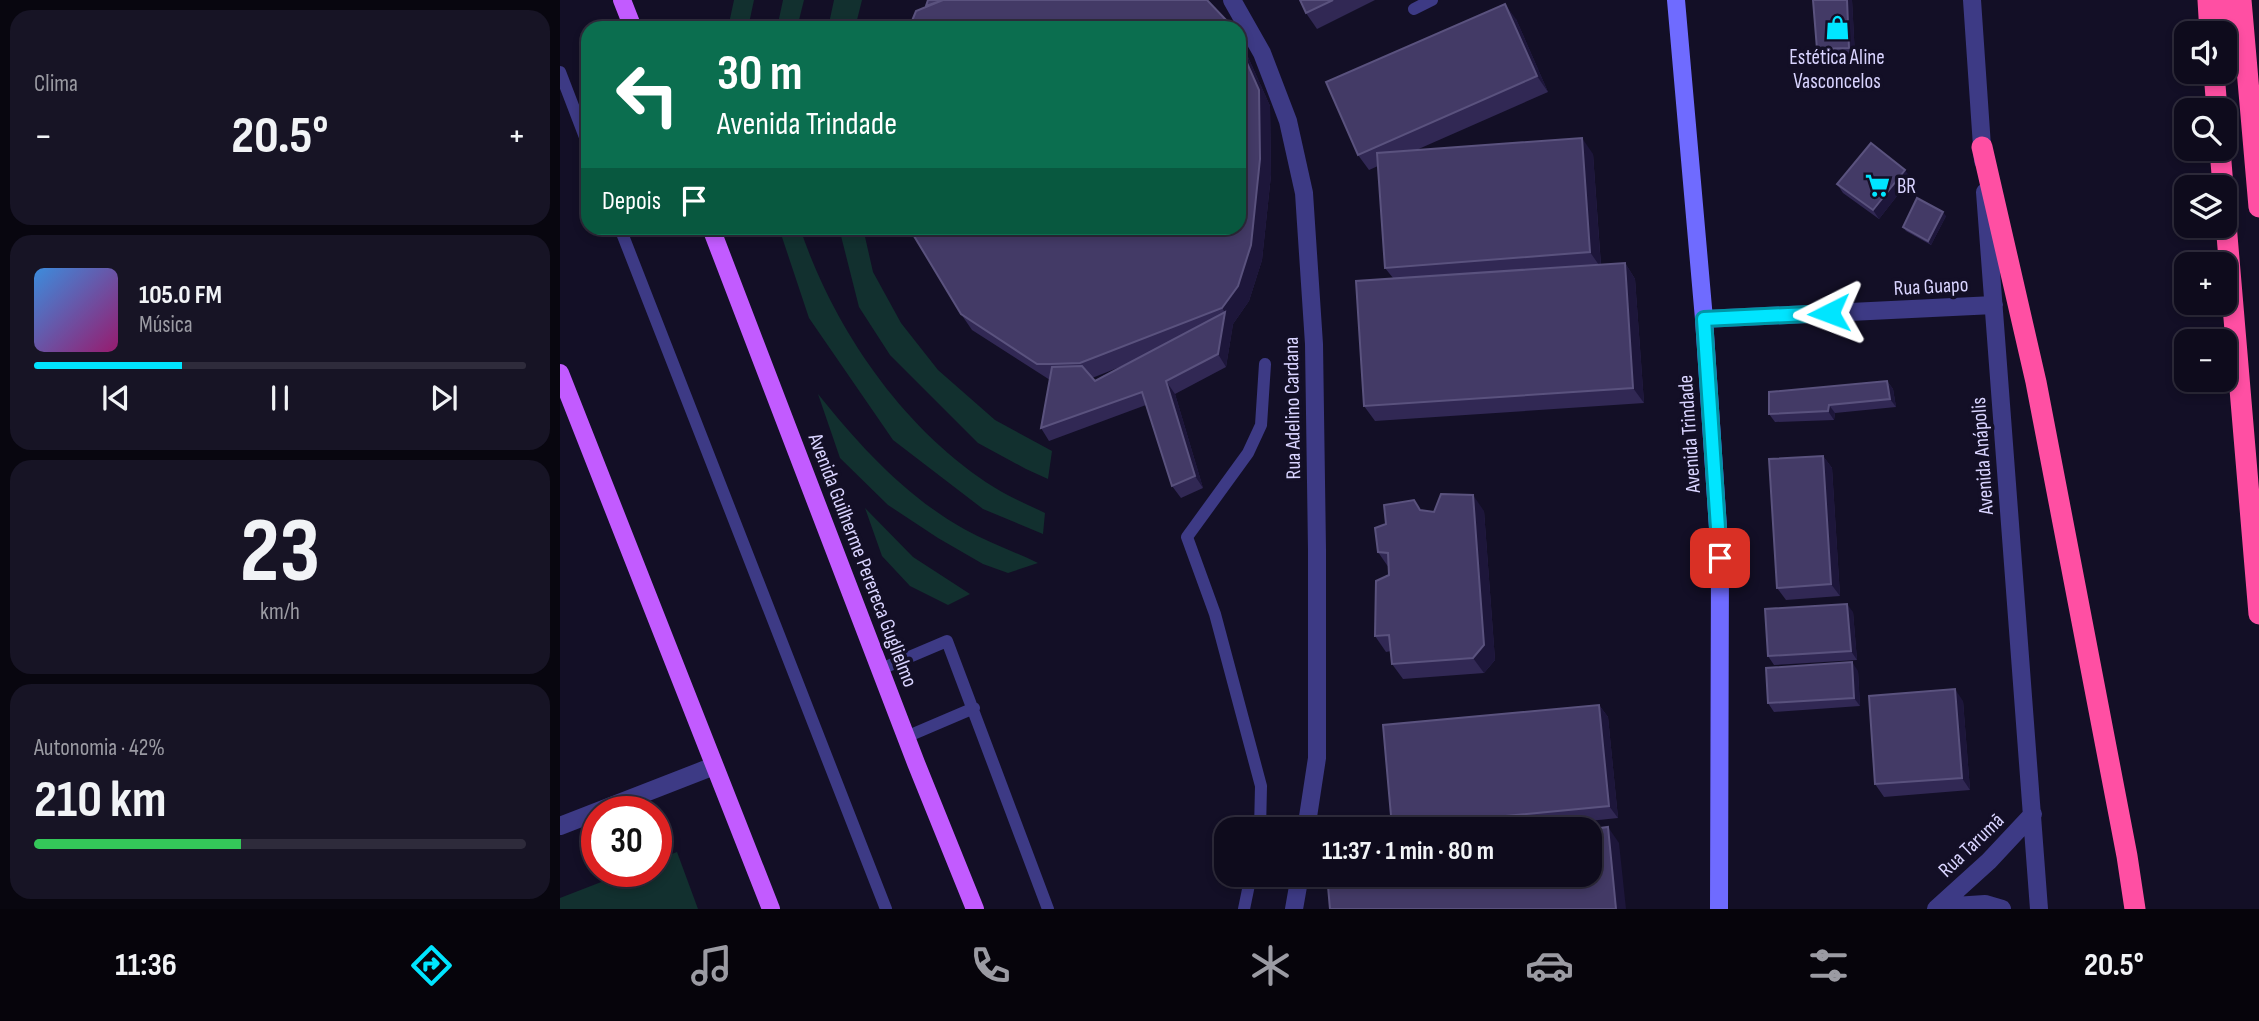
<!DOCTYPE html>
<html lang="pt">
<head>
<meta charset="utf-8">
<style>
	:root { --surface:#0e0b1c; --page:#171425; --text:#f1f3f6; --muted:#9b9ba3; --line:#2e2b3b; --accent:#00e5ff }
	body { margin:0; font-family:"Sofia Sans Condensed",sans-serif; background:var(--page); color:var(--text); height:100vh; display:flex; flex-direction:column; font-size:26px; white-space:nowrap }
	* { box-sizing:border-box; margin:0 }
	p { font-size:23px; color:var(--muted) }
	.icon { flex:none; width:38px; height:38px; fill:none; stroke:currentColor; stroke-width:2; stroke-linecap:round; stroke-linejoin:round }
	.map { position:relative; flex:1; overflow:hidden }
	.panel { display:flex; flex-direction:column; gap:10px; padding:10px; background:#08060f; width:560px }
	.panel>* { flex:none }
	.hud { position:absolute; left:21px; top:21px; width:665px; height:214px; border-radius:21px; box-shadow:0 4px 10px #0003,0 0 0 2px var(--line); background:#0b6e4f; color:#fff; overflow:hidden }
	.buttons { position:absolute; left:1614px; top:21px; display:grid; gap:14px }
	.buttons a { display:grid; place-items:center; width:63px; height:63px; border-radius:14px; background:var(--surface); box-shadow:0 4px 10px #0003,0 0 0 2px var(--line); font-size:35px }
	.speed { position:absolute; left:21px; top:796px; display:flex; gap:14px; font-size:35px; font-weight:700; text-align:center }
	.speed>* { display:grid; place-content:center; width:91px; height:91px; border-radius:50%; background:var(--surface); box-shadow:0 4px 10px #0003,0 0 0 2px var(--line); line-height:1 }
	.speed .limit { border:10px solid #d22; background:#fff; color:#111 }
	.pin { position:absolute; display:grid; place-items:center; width:60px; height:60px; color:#fff; margin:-30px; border-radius:14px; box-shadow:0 4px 10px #0006 }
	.me { position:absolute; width:77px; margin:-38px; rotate:267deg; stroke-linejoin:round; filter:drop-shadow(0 0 5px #0008) }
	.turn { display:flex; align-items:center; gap:24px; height:147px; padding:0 21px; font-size:32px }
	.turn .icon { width:91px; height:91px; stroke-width:2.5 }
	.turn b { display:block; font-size:49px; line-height:60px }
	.then { display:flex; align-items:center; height:66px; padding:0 21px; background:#0003; gap:14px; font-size:26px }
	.big { font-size:52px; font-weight:700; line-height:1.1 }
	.panel .tile { flex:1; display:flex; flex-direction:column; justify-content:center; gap:10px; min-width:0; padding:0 24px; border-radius:21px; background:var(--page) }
	.panel .dial { align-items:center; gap:0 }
	.dial b { font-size:91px; line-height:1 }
	.song { display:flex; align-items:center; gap:21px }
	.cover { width:84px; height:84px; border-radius:10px; background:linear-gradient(135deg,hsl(210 70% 55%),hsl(320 70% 35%)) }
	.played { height:7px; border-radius:4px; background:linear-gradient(90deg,var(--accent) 30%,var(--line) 30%) }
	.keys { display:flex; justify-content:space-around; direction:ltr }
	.heat { display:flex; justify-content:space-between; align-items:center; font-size:38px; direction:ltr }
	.charge { height:10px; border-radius:5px; background:linear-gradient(90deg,#34c759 42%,var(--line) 0) }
	.trip { position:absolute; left:654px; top:817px; width:388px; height:70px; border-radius:21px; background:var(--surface); box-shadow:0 4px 10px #0003,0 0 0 2px var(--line); font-weight:700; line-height:70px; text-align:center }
	.tab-bar { display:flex; height:112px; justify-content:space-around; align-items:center; background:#06040b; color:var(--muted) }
	.tab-bar .icon { width:49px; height:49px }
	.tab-bar .active { color:var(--accent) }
	.tab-bar b { font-size:32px; color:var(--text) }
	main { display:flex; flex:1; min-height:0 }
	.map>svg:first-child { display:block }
	.green { fill:#12302f }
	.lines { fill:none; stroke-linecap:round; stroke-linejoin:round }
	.lane { stroke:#3d3a85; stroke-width:12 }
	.street { stroke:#3d3a85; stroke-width:18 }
	.secondary { stroke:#6f6bff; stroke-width:18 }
	.primary { stroke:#c25bff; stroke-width:18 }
	.highway { stroke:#ff4fa3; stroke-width:21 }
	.wall { fill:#312854; fill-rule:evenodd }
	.shaded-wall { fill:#1d163a }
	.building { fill:#433a66; stroke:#5a527e; stroke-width:2 }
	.route-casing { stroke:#0095a6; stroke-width:18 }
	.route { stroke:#00e5ff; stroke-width:12 }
	.labels { text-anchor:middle; stroke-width:7; stroke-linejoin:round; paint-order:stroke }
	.poi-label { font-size:21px; fill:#d9d4ff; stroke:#130f26 }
	.street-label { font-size:21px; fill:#d9d4ff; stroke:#130f26 }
</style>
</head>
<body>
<main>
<section class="panel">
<div class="tile"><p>Clima</p>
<div class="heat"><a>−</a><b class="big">20.5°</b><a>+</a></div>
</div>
<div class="tile">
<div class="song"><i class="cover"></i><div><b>105.0 FM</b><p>Música</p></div></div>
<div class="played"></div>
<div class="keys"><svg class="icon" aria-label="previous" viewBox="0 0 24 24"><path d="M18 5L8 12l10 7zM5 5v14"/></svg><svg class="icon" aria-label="pause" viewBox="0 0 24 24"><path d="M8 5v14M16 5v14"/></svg><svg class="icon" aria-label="next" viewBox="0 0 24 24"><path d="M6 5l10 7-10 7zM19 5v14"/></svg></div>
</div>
<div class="tile dial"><b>23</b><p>km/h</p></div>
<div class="tile"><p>Autonomia · 42%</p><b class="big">210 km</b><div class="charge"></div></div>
</section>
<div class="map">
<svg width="1699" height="909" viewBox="0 0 1699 909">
	<rect width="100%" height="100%" fill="#130f26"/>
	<!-- green -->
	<path class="green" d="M174,0H194L188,28H168Z
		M223,0H244L237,28H217Z
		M274,0H302L295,28H268Z
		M219,228H240C274,330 347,436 442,492C456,500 471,506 485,513L483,534L423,509L333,440L249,318Z
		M279,228H303L313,272L341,323L378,370L435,420L492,451L488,479L466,469L418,443L330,355L299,307Z
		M258,394C300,446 344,495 404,529C427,542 453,551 478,563L448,573L423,564L378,538L328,505L280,458Z
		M305,508L353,557L410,594L388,605L350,586L322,556Z
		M117,852L138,909H0V898L67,872H96V860Z"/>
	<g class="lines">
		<!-- lane -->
		<path class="lane" d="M854,9L872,0
			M0,72L28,145
			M60,228L326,909
			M321,669L387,641L488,909
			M346,737L414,708
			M700,830L701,786L655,614L627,537L688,453L701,425L705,364
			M684,909L691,875"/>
		<!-- street -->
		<path class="street" d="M672,0L702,53L728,121L744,193L754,344L757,550V758L746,830
			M1412,0L1423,161
			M1425,192L1479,909
			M1144,319L1434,305
			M0,826L154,766
			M1379,907L1425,904L1442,909
			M734,909L740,875
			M1376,909L1429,861L1473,814"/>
		<!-- secondary -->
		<path class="secondary" d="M1116,0L1144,319L1160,558L1159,909"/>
		<!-- primary -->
		<path class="primary" d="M62,0L73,28
			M151,228L356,763L415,909
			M0,373L211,909"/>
		<!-- highway -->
		<path class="highway" d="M1648,0L1650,33
			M1663,0L1675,49
			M1681,0L1699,207
			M1654,72L1657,110
			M1422,147L1476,382L1567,856L1575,909
			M1660,149L1663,187
			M1664,200L1699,614"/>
	</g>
	<!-- wall -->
	<path class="wall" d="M740,0H815L757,29L746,13Z
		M1292,0L1295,56L1263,58L1257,49Z
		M956,19L988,92L854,151L1033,154L1041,265L1065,263L1075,279L1084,403L815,421L804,406L833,278L825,268L818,166L809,170L798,155Z
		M679,37L710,106L711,175L702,260L689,301L673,324L666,367L615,394L643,488L621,498L612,486L586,405L489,441L481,428L490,380L412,330L401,314L679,228ZM565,365L535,381L532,378Z
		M1351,178L1319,219L1283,193L1277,184Z
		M1386,216L1371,245L1346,231L1343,227Z
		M1327,381L1333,389L1336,407L1275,413L1274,420L1215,422L1209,414Z
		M1263,456L1272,468L1280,596L1226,600L1217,588Z
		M862,511L874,512L924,511L935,660L924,673L843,679L832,664L831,651L826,652L815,636L829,575V568L818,552L826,524Z
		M1293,612L1297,660L1214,665L1208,656Z
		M1298,671L1300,706L1214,712L1208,703Z
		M1403,701L1410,790L1324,797L1315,784Z
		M1039,705L1048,717L1058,818L942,830H834L832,827Z"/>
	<!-- shaded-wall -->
	<path class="shaded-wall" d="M1287,0H1292L1295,56L1289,48Z
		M945,4L956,19L988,92L977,76Z
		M679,37L710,106L711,175L702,260L689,301L673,324L662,308Z
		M1022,138L1033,154L1041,268L1030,252Z
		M1345,170L1351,178L1319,219L1313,210Z
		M1383,212L1386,216L1371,245L1368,241Z
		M1065,263L1075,279L1084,403L1073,388Z
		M665,312L673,324L666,367L658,354Z
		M606,381L615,394L643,488L635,476Z
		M1327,381L1333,389L1336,407L1330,399Z
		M1269,405L1275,413L1274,420L1268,411Z
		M1263,456L1272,468L1280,596L1271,584Z
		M913,495L924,511L935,660L924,673L913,658Z
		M1287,604L1293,612L1297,660L1291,651Z
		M1292,662L1298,671L1300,706L1294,698Z
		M1395,689L1403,701L1410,790L1402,778Z
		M1039,705L1048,717L1058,818L1049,806Z
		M1048,827L1059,843L1066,909H1056Z"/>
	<!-- building -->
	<path class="building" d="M368,0H383L366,6Z
		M383,0H647L670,24L672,28H349L356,11Z
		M740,0H773L746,13Z
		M1253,0H1287L1289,48L1257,49Z
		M945,4L977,76L798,155L766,82Z
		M679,45L699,90L700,159L691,245L678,286L662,308L520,363L490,364H477L401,314L354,236L352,228H679Z
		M1022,138L1030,252L825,268L817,153Z
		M1311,143L1345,170L1313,210L1277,184Z
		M1357,198L1383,212L1368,241L1343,227Z
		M1065,263L1073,388L804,406L796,281Z
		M665,312L658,354L606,381L635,476L612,486L582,392L481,428L492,367L522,366L535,381Z
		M1327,381L1330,399L1269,405L1268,411L1209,414V392Z
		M1263,456L1271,584L1217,588L1209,459Z
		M881,494L913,495L924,645L913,658L832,664L829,635L815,636L816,581L829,575L828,553L818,552L815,528L826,524L824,505L854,500L860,510L874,512Z
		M1287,604L1291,651L1208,656L1205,609Z
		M1292,662L1294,698L1208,703L1206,668Z
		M1395,689L1402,778L1315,784L1309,696Z
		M1039,705L1049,806L832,827L823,725Z
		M1048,827L1056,909H770L767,875H1031V830H1025Z"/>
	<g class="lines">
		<defs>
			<path id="route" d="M1160,558L1144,319L1269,313"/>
		</defs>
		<!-- route casing -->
		<use href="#route" class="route-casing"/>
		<!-- route -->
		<use href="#route" class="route"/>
	</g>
	<!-- icons -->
	<defs>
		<symbol id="shop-bare" viewBox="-9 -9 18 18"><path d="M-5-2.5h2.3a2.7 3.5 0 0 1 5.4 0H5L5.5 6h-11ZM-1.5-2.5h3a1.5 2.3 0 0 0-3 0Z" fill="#00e5ff" stroke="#130f26" stroke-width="2.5" paint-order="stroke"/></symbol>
		<symbol id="supermarket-bare" viewBox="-9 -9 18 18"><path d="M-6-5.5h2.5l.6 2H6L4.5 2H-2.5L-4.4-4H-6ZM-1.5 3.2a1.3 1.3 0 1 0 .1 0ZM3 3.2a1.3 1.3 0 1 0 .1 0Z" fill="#00e5ff" stroke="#130f26" stroke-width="2.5" paint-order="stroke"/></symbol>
	</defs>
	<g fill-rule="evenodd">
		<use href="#shop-bare" x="1260" y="10" width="35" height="35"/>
		<use href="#supermarket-bare" x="1300" y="168" width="35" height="35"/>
	</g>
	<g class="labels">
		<!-- poi labels -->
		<g class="poi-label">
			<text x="1277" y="64">Estética Aline<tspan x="1277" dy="24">Vasconcelos</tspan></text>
			<text x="1337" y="193" text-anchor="start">BR</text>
		</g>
		<!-- street labels -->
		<g class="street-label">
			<text transform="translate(1371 286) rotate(-3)" y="7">Rua Guapo</text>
			<text transform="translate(732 408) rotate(-91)" y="7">Rua Adelino Cardana</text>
			<text transform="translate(1129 434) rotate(-94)" y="7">Avenida Trindade</text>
			<text transform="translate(1422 456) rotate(-94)" y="7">Avenida Anápolis</text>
			<text transform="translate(303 560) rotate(69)" y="7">Avenida Guilherme Perereca Guglielmo</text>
			<text transform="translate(1411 845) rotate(-44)" y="7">Rua Tarumã</text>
		</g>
	</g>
</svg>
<div class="buttons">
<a><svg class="icon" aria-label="sound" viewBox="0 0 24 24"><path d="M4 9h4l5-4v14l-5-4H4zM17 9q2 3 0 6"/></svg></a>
<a><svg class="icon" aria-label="search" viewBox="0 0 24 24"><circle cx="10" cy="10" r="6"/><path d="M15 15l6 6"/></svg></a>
<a><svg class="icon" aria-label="layers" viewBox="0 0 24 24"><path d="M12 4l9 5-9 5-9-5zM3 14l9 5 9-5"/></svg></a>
<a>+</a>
<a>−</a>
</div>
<div class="speed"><div class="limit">30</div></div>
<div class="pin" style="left:1160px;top:558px;background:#d93025"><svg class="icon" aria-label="arrive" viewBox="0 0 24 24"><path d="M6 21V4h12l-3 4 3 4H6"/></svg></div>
<svg class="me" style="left:1269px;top:313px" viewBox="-20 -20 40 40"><path d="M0-17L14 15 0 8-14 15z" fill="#00e5ff" stroke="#fff" stroke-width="4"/></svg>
<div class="trip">11:37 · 1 min · 80 m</div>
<div class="hud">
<div class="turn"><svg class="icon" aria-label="left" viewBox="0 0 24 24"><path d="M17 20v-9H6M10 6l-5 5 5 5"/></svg><div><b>30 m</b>Avenida Trindade</div></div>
<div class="then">Depois<svg class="icon" aria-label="arrive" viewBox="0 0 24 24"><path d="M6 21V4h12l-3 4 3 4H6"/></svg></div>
</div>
</div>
</main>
<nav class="tab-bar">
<b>11:36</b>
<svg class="icon active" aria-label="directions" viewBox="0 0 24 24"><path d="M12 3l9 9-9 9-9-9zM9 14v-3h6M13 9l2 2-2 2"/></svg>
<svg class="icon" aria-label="music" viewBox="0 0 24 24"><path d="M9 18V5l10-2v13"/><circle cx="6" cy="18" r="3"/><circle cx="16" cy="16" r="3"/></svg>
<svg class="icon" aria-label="phone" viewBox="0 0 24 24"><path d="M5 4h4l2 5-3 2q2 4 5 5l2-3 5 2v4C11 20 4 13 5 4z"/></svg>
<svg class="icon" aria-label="climate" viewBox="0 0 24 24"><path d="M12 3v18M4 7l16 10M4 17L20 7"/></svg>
<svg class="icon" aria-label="car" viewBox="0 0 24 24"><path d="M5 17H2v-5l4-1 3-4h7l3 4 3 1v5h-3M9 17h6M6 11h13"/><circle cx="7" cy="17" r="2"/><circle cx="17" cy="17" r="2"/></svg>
<svg class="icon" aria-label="filters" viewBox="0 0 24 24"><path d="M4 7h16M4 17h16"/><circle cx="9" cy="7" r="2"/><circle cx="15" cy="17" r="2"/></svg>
<b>20.5°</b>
</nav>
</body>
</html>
